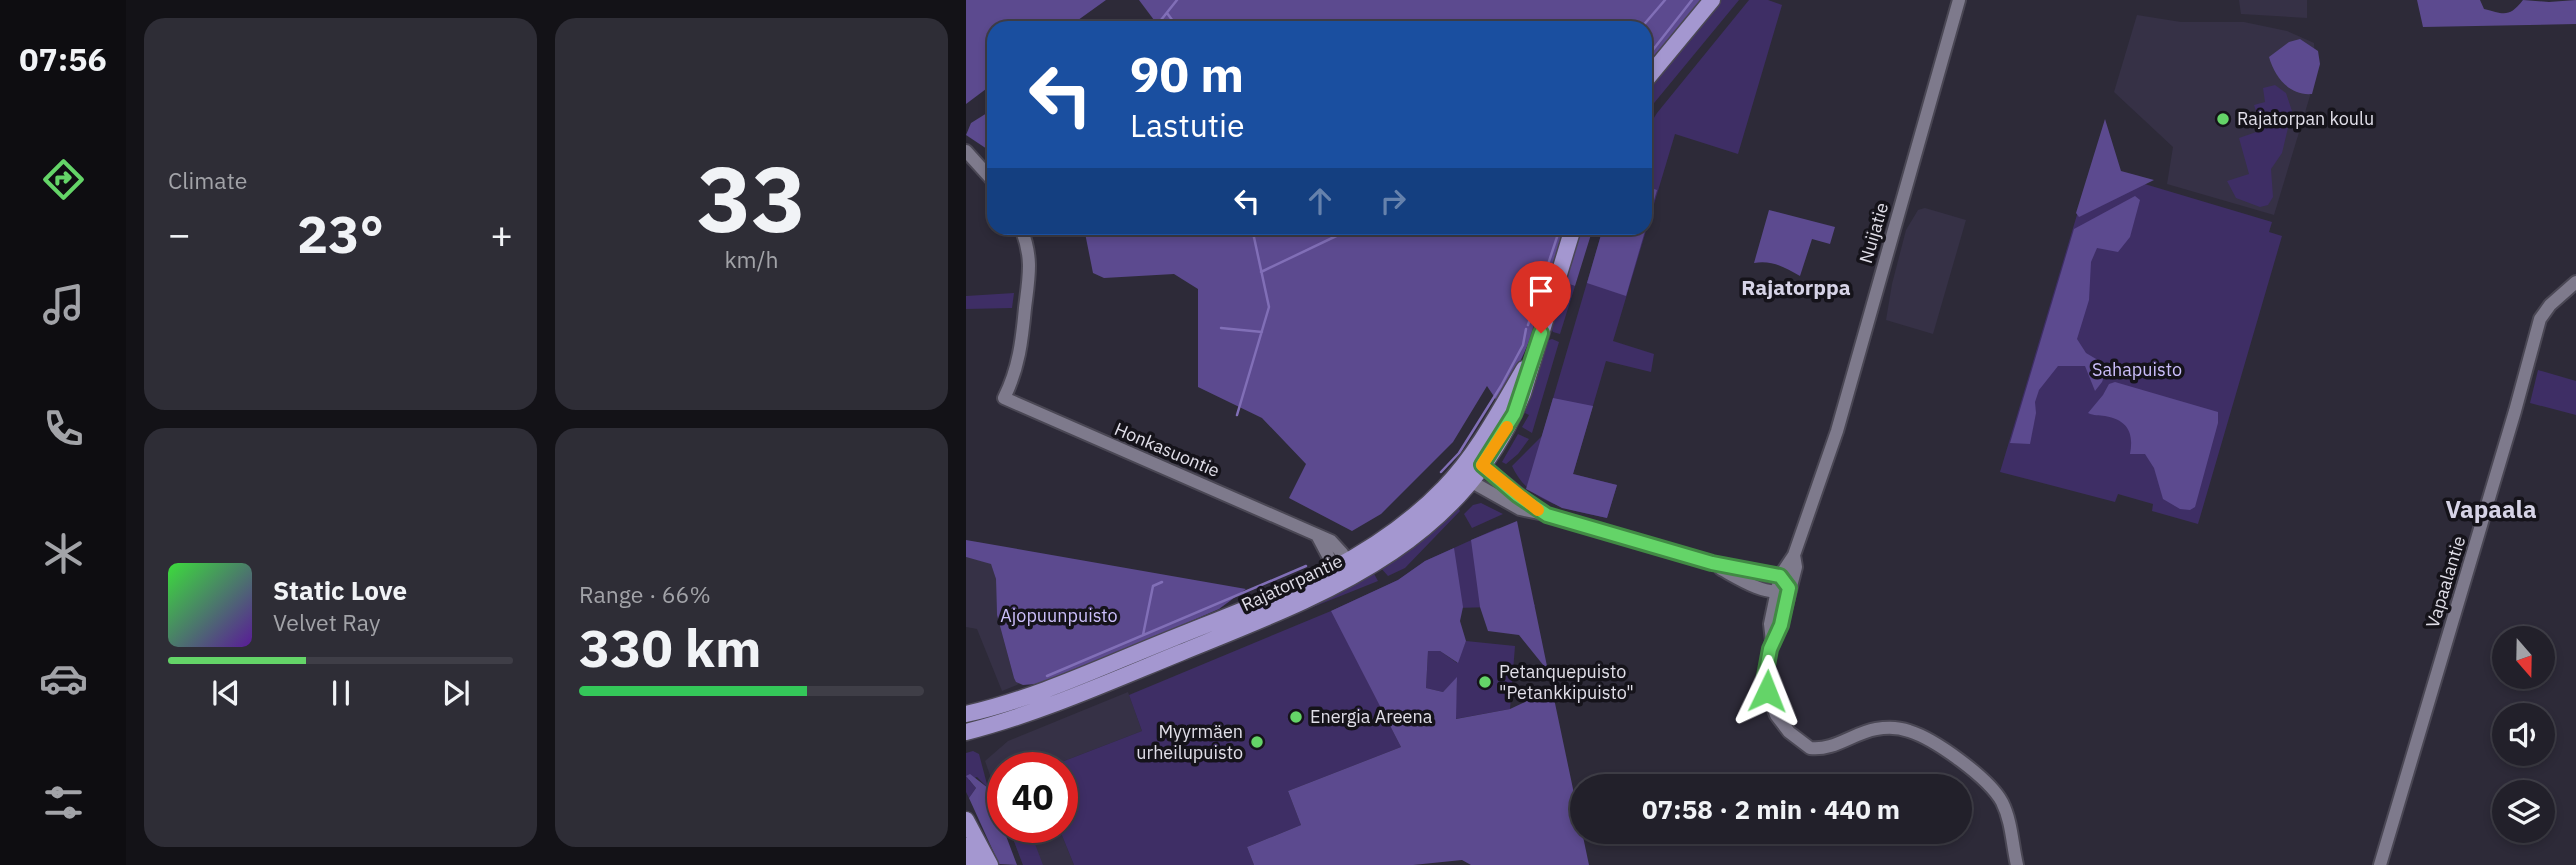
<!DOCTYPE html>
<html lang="en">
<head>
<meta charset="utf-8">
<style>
	:root { --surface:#22202a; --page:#2e2d36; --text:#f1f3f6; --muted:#a2a3a8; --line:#3f3e47; --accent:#64d468 }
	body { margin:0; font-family:"IBM Plex Sans",sans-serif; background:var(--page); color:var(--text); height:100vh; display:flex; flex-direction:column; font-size:26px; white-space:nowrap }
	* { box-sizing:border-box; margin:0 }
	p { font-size:23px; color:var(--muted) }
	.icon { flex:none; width:38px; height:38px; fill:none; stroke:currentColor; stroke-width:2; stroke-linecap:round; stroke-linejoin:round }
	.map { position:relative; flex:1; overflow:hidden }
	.drawer { display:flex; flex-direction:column; gap:18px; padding:18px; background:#131217; width:840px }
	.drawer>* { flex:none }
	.hud { position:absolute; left:21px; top:21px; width:665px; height:214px; border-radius:21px; box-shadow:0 4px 10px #0003,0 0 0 2px var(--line); background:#1a4fa0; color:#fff; overflow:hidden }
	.needle { width:46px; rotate:160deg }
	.buttons { position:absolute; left:1526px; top:626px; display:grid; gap:14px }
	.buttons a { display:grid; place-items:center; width:63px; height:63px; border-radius:50%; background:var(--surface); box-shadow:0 4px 10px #0003,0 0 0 2px var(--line); font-size:35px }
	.speed { position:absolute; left:21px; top:752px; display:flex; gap:14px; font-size:35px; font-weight:700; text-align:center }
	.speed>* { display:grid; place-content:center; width:91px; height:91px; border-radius:50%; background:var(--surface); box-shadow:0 4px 10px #0003,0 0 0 2px var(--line); line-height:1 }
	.speed .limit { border:10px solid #d22; background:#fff; color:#111 }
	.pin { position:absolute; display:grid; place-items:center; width:60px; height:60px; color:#fff; margin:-72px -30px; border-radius:50% 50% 50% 0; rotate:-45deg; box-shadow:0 0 7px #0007 }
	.pin .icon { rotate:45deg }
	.me { position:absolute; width:77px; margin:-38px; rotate:2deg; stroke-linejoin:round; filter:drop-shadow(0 0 5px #0008) }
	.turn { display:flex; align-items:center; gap:24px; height:147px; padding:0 28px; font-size:32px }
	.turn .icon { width:91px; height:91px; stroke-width:2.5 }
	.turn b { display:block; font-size:49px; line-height:60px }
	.lanes { display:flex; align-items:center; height:66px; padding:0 28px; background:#0003; justify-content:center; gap:35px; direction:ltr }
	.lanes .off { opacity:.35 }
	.big { font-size:52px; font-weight:800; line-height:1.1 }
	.drawer .tile { flex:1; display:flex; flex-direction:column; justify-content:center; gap:10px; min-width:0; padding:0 24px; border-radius:21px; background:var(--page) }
	.drawer .dial { align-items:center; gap:0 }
	.dial b { font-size:91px; line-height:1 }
	.song { display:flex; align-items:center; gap:21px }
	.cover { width:84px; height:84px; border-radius:10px; background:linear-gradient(135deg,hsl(120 70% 55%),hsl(270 70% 35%)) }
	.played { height:7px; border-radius:4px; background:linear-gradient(90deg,var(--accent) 40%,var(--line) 40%) }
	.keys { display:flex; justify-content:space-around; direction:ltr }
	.heat { display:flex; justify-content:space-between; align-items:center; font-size:38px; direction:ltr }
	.charge { height:10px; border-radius:5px; background:linear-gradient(90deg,#34c759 66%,var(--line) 0) }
	.drawer .tiles { flex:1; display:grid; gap:18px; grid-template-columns:repeat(2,1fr) }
	.trip { position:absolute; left:604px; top:774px; width:402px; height:70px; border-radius:35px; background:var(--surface); box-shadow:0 4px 10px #0003,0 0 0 2px var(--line); font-weight:800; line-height:70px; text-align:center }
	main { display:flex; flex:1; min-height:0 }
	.tabs { display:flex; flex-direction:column; width:126px; justify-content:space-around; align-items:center; background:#0e0d11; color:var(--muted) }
	.tabs .icon { width:49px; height:49px }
	.tabs .on { color:var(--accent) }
	.tabs b { font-size:32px; color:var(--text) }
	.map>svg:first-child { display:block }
	.built { fill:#363146 }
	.green { fill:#3e2e65 }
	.forest { fill:#5c4a8f }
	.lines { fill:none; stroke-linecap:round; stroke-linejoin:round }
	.stream { stroke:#816fb7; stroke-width:2.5 }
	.minor-casing { stroke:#4a4754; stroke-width:16 }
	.major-casing { stroke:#4a4754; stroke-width:19 }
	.minor { stroke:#7e7a8c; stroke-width:12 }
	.major { stroke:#a497d0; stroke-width:16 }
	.route-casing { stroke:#418a44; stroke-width:18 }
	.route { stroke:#64d468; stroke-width:12 }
	.slow { stroke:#f59e0b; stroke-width:12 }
	.poi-dot { fill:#64d468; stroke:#15131a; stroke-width:2.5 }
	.labels { text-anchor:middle; stroke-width:7; stroke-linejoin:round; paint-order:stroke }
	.poi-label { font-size:18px; fill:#e0dee8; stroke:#15131a; text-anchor:start }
	.street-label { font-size:18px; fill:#e0dee8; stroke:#15131a }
	.park-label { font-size:18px; fill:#ccbffb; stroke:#15131a }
	.quarter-label { font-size:21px; font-weight:bold; fill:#d6d3e6; stroke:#15131a }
	.district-label { font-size:24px; font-weight:bold; fill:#d6d3e6; stroke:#15131a }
</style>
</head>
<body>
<main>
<nav class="tabs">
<b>07:56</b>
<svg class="icon on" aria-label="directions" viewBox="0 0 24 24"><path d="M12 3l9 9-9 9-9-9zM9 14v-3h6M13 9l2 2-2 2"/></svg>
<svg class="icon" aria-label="music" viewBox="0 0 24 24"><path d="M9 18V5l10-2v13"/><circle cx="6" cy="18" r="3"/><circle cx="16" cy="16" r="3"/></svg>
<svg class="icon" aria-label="phone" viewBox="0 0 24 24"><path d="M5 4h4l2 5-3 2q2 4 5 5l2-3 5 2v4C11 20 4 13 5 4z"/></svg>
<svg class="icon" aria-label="climate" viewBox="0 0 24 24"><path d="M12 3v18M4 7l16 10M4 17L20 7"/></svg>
<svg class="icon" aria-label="car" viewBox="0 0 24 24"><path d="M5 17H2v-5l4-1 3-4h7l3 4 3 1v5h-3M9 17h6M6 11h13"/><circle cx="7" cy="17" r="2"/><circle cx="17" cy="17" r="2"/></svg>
<svg class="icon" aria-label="filters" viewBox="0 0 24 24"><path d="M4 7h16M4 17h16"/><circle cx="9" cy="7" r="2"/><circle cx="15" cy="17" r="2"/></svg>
</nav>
<section class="drawer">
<div class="tiles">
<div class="tile"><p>Climate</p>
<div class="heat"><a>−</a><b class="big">23°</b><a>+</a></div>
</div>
<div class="tile dial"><b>33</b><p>km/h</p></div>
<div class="tile">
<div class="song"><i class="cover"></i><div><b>Static Love</b><p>Velvet Ray</p></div></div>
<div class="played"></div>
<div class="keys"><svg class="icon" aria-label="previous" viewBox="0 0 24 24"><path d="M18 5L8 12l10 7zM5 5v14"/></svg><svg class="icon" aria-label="pause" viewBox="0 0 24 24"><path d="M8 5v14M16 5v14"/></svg><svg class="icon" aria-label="next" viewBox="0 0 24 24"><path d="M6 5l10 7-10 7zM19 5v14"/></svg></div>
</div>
<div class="tile"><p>Range · 66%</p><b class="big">330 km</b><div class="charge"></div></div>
</div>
</section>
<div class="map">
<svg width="1610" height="865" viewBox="0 0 1610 865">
	<rect width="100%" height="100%" fill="#2d2a38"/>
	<!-- built -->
	<path class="built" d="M1273,0H1341V18L1275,14Z
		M1171,15L1215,22H1278L1321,31L1348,43L1350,76L1308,215L1201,184L1207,147L1148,92Z
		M959,208L1000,220L967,334L920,320L926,284L940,230L952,210Z
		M0,557L25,563L30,579L31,615L48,678L53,684L36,691L11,629L0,627Z
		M162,692L176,731L80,768H37V812L19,761L42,741Z
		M43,828H93L108,865H57Z"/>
	<!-- green -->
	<path class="green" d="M755,0H773L679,114V93Z
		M783,0H802L816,5L772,154L709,134L647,341L688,354L685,372L640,361L607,474L651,485L641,518C605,510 563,504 546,466L576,436L637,228H679V132L691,113Z
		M1309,85L1320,93L1326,111L1316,153L1305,169L1307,197L1302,205L1294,207L1270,198L1261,181L1283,174L1273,138L1296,130L1288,105L1299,102L1297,88Z
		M1125,168L1306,222L1303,232L1316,236L1232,524L1186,511L1187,504L1152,494L1149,502L1034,472Z
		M597,282L609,286L594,334L587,332L584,326Z
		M48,293L46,308L0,309V296Z
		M586,339L593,342L566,433L556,427L563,415L559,413L580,341Z
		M1572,370L1610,381V415L1564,403Z
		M552,434L563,439L552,454L540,464L536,462Z
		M515,503L537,514L506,528L498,514L507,505Z
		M491,505L494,511L439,568L422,576L414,567Z
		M532,528L569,606L366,611L435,747L322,791L335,825L281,847L288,865H108L93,828H96V768H80L176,731L163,695L365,611L432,580L459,561Z
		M407,572L412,581L192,669Z
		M500,641L549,646L544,709L489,719L491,678L477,692L460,688L462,651H474L491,663Z
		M7,751L13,754L22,788L11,777L3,780L10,788L3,798L0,792V753Z
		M43,828H63L77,865H57Z"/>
	<!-- forest -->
	<path class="forest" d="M0,0H140L101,28H28V83L0,104Z
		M173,0H737L679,70V28H194Z
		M1451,0H1514L1518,9C1538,14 1543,18 1557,0L1583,2L1610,0V24L1457,27Z
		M1334,39L1352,51L1354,64L1346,94C1324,96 1309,78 1303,57L1323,42Z
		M21,113L27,153L0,135L5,123Z
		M1139,119L1155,171L1188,180L1113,217L1110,213Z
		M679,186L691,190L660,296L621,283L637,228H679Z
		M1169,196L1174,200L1164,237L1152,252L1131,248L1125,262L1123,300L1111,339L1120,353L1142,366L1136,382L1129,391L1119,366H1092L1073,390L1069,402L1070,413L1064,444L1044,443L1108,229Z
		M803,210L869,227L864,244L846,239L834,276C818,267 806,260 788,263Z
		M118,228H598C581,288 568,349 531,401L521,386L487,442L415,514L386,531L323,498L340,464L296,418L232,387V289L208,274L138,278L127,273Z
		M612,228H627L609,286L597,282Z
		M1149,382L1252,412V423L1229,507L1224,510L1214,509L1197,499L1188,468L1179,454H1164C1168,433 1162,420 1139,416C1133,415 1128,416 1122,413L1137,395L1143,384Z
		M587,398L627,406L607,474L651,485L641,518L596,508L560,489Z
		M551,521L582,671L553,635L522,631L514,607L505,540Z
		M0,540L280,589L253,609L82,683L57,685L50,682L48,678L31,615L30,579L25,564L0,557Z
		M488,548L497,607L494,621L500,641L492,663L474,651H462L460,688L477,692L491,677L490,719L544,709L586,689L623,865H505L496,860L447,865H288L281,847L335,825L322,791L435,747L365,611L432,580L459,561Z
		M4,774L22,788L51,865L33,864L3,798L10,788L0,776Z"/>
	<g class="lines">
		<!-- stream -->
		<path class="stream" d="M201,13L212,28
			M191,25L211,0
			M675,28L699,0
			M679,60L726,0
			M295,272L387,228
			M562,325L594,228
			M255,328L296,332
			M271,415L303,307L286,228
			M475,472L493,453L535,386L557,345L560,329
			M177,635L187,586L196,582
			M81,676L340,566"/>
		<defs>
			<path id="minor" d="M0,151L28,182
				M55,228C67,258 63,276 59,308C56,340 53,368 38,398L365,541L376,553L383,569
				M510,460L575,512
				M497,477L554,509L578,514L746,563L814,576L819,583
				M351,535L369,569L375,572
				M828,555L830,567L815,625L806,641L799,676L801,691L810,715L823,732L844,748C868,751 887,733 910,729C921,727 932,727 943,731C969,739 1023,778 1036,802C1046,822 1046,844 1051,865
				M755,569C770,577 799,596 815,590
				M806,641L804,624L814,576L828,555L871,431L993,0
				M1414,865L1549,411L1574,319L1584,305L1610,282"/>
			<path id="major" d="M679,81L746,0
				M0,714C67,699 131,669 195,643C295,602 401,568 478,488C511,454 534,410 558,369
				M0,732C74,713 143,682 214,653C356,595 495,547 557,393L607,228
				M0,820L24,865
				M0,846L8,865"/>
		</defs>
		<!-- minor casing -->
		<use href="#minor" class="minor-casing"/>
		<!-- major casing -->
		<use href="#major" class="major-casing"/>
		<!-- minor -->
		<use href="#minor" class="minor"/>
		<!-- major -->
		<use href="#major" class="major"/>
	</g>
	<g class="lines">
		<defs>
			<path id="route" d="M575,333L548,414L516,465L551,495L581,515L746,563L814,576L823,588L815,625L804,649L799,676L801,691"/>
		</defs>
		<!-- route casing -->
		<use href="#route" class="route-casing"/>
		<!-- route -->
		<use href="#route" class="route"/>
		<!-- slow -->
		<path class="slow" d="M541,427L516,465L572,510"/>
	</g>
	<!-- markers -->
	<g class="poi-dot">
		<circle cx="1257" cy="119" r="7"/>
		<circle cx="519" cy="682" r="7"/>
		<circle cx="330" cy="717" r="7"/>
		<circle cx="291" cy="742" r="7"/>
	</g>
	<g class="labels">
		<!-- poi labels -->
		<g class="poi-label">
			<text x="1271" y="125">Rajatorpan koulu</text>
			<text x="533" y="678">Petanquepuisto<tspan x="533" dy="21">"Petankkipuisto"</tspan></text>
			<text x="344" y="723">Energia Areena</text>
			<text x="277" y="738" text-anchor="end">Myyrmäen<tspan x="277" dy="21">urheilupuisto</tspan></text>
		</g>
		<!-- street labels -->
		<g class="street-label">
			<text transform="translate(908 233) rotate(-74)" y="6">Nuijatie</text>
			<text transform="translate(201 450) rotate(23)" y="6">Honkasuontie</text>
			<text transform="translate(1480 582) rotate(-73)" y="6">Vapaalantie</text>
			<text transform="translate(326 583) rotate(-25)" y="6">Rajatorpantie</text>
		</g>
		<!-- park labels -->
		<g class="park-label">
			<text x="1171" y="376">Sahapuisto</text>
			<text x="93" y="622">Ajopuunpuisto</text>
		</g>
		<!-- quarter labels -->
		<g class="quarter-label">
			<text x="830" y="295">Rajatorppa</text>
		</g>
		<!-- district labels -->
		<g class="district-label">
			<text x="1525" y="518">Vapaala</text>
		</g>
	</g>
</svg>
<div class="buttons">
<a><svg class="needle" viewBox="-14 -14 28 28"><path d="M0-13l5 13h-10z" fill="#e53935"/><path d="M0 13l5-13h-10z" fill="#a2a3a8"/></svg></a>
<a><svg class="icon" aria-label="sound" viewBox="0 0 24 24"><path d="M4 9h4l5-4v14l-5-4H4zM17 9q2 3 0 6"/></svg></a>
<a><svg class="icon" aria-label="layers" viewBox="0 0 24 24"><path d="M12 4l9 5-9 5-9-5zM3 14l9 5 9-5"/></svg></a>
</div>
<div class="speed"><div class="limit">40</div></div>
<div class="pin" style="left:575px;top:333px;background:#d93025"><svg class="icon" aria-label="arrive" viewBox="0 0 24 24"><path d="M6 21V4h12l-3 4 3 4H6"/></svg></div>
<svg class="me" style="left:801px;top:691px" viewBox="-20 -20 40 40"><path d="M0-17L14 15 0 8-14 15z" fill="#64d468" stroke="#fff" stroke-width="4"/></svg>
<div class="trip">07:58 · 2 min · 440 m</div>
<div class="hud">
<div class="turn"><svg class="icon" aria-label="left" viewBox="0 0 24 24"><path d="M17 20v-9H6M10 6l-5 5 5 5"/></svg><div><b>90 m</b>Lastutie</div></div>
<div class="lanes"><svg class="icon" aria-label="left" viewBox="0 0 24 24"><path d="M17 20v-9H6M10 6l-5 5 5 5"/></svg><svg class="icon off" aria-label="ahead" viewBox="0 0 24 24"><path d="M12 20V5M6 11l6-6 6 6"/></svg><svg class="icon off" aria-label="right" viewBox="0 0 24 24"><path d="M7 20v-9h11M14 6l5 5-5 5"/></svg></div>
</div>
</div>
</main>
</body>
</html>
